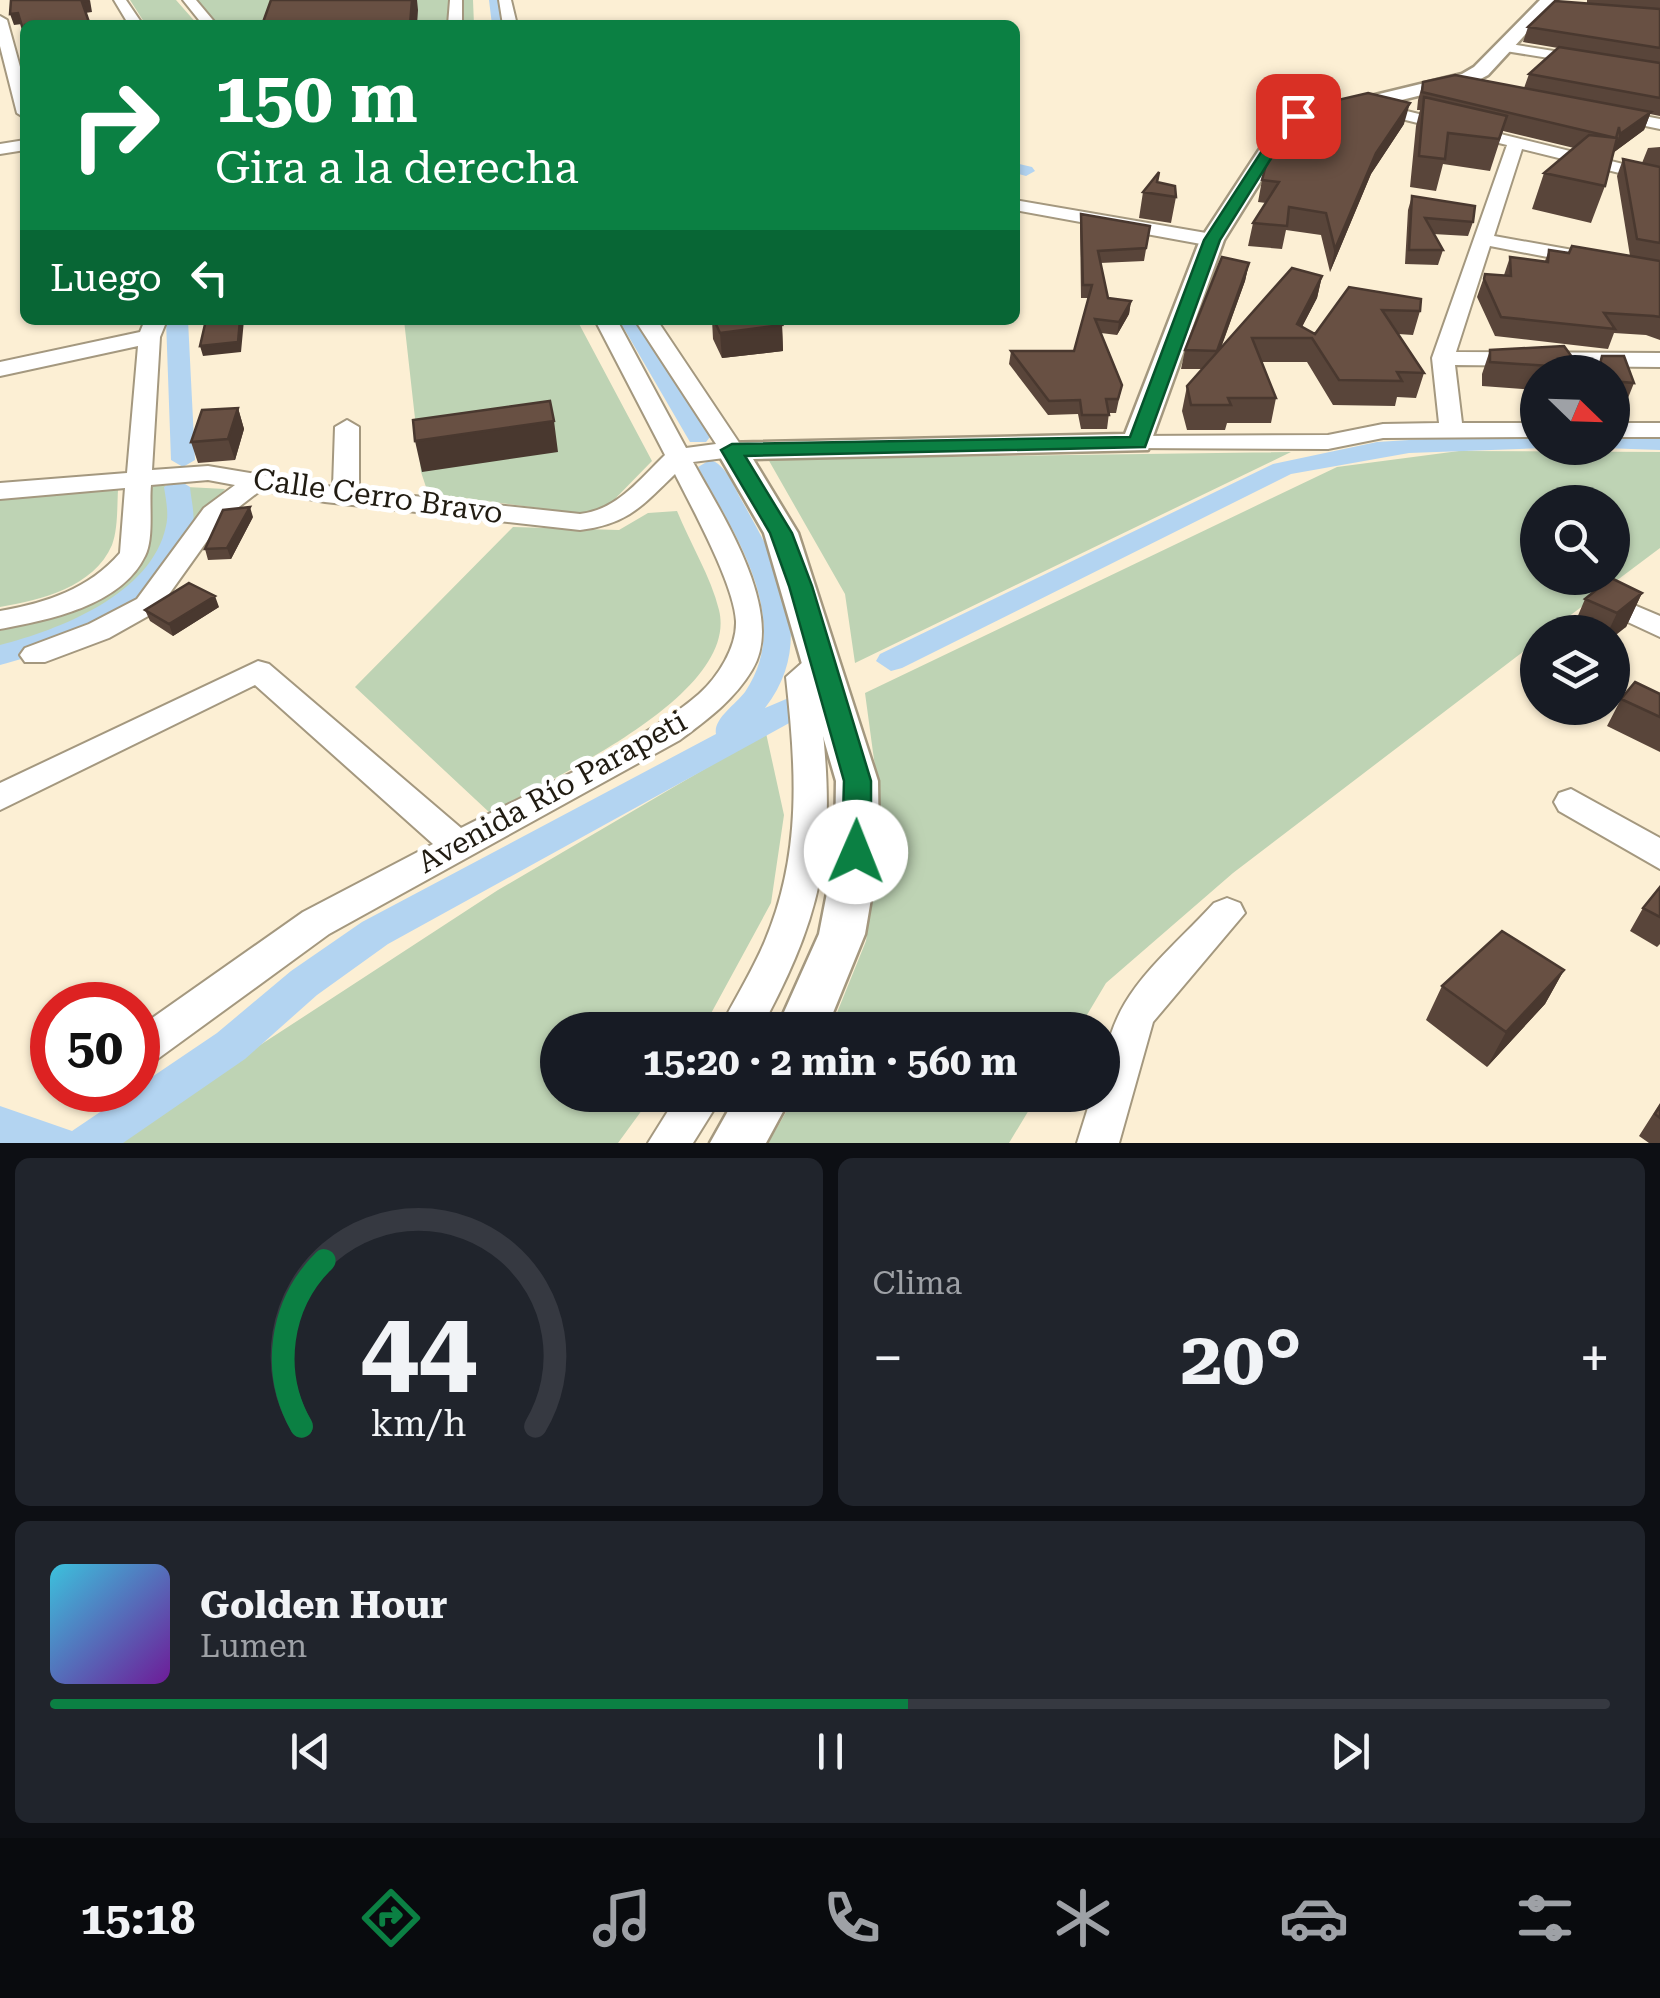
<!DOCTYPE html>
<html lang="es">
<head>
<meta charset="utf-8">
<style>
	:root { --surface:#171b24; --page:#20242c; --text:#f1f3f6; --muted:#9ea1a6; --line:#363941; --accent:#0b8043 }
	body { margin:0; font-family:"Roboto Serif",serif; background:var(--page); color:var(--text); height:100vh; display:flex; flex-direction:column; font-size:38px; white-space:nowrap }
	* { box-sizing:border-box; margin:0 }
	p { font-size:32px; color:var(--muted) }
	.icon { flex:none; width:55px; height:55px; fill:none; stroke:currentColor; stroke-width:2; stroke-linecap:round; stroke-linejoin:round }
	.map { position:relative; height:1143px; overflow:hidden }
	.drawer { display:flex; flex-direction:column; gap:15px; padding:15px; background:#0d0f14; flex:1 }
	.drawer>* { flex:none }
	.banner { position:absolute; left:20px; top:20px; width:1000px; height:305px; border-radius:15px; box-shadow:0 2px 8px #0004; background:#0b8043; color:#fff; overflow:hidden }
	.needle { width:65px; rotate:113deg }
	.tools { position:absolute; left:1520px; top:355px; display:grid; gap:20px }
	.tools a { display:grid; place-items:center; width:110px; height:110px; border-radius:50%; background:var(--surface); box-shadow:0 2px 8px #0004; font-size:50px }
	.speed { position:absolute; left:30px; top:982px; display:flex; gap:20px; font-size:50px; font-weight:700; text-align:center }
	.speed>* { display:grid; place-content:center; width:130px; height:130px; border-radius:50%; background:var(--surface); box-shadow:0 2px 8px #0004; line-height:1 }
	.speed .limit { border:15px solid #d22; background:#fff; color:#111 }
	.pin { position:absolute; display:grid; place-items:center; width:85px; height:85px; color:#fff; margin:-42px; border-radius:20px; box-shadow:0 5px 15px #0006 }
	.me { position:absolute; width:110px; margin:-55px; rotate:1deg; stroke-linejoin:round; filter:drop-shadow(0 0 8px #0008) }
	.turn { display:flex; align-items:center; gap:35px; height:210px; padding:0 30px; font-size:45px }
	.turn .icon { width:130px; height:130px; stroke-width:2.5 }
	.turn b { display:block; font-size:70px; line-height:85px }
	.then { display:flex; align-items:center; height:95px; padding:0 30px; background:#0003; gap:20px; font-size:38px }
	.big { font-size:75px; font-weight:700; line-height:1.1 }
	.drawer .tile { flex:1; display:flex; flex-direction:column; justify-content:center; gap:15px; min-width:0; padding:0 35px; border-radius:15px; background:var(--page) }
	.drawer .dial { align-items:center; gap:0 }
	.dial svg { height:260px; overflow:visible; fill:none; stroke:var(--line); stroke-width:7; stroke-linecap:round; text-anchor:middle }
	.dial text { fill:var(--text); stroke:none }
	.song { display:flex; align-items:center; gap:30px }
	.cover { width:120px; height:120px; border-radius:15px; background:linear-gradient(135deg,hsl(190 70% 55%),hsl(280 70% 35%)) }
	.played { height:10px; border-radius:5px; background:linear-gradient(90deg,var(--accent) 55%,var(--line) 55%) }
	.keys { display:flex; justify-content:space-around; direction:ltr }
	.heat { display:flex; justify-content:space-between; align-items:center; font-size:55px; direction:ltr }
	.drawer .tiles { flex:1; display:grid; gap:15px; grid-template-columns:1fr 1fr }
	.tile:last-child { grid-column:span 2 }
	.trip { position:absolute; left:540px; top:1012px; width:580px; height:100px; border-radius:50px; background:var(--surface); box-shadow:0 2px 8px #0004; font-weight:700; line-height:100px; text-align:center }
	.menu { display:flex; height:160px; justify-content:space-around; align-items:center; background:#090b0e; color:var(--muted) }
	.menu .icon { width:70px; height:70px }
	.menu .on { color:var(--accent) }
	.menu b { font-size:45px; color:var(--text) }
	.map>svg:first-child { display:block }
	.green { fill:#bed3b4; fill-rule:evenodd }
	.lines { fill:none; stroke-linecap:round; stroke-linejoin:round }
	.canal { fill:#b3d4f1; fill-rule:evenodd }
	.minor-casing { stroke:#a4987f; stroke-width:4 }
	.major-casing { stroke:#a4987f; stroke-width:5 }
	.minor { fill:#fff; fill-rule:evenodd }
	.major { fill:#fff; fill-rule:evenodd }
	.wall { fill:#59453a }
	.shaded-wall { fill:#49382f }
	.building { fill:#685043; stroke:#49382f; stroke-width:2.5 }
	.route { fill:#0b8043; stroke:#07532c; stroke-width:2.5 }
	.labels { text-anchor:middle; stroke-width:10; stroke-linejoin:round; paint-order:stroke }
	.street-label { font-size:30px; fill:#211c12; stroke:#fff }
</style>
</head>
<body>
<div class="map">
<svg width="1660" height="1143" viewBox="0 0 1660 1143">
	<rect width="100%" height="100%" fill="#fcefd4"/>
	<!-- green -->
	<path class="green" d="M130,0H176L198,25H146Z
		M198,0H473L474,25H217Z
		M404,320H577L652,461L609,505L582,514L428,493L421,472Z
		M1459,451L1660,452V548L1548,632H1538L1537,641L1233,873L1106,983L1078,1030H830L866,941L882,819L865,693L1337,467ZM1538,502H1612V578H1538Z
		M1291,452L855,663L845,594L768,459Z
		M149,485L225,489L178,554L136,597L0,649V631L93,598L125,577Z
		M118,490C117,507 118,529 112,545C94,587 41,600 0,607V499Z
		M677,511C690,543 711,577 719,610C740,695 549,779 490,813L355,687L513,527L619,530L648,513Z
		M766,733L784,815L771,903L702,1030H558V1095H653L618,1143H110L498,890Z
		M796,1095H1038L1009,1143H768Z"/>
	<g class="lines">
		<!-- canal -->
		<path class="canal" d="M489,0H501L506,25H492Z
			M1015,163L1032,167L1035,171L1026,176L1015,173Z
			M166,320H188L195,460L183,467L171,460Z
			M619,320H641L710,437L706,442H690Z
			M1506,434L1538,435V448H1545L1409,453L1291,474L902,668L891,671L876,661L880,654L1273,464L1377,442Z
			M1612,436H1660V450L1603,448H1612Z
			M710,460C726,464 734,487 742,501C779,566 818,640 765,708L791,697L802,700L807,708L802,716L388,944L317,995L245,1059L123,1143H0V1106L72,1131L217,1033L291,971L362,922L716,734C713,719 735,705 745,692C795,619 733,532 698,467Z
			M177,479L190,487C191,499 195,513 193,526C178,609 70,646 0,665V645C59,630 152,594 166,526C169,514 166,500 164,487Z"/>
		<defs>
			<path id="minor" d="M114,0H126L143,25H129Z
				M183,0H196L217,25H203Z
				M450,0H462V25H448Z
				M499,0H511L517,25H503Z
				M0,16L7,20L25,85V118L17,113L0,46Z
				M1504,43L1660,68V76L1499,50Z
				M1370,102L1660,173V183L1522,149L1494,236L1584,252L1594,258L1584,264L1490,246L1456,352L1660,353V367L1455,365L1462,423H1538V437L1383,438L1328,449L1128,448L1125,443L1137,436L1328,435L1383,424L1439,423L1432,358L1507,145L1365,110V104Z
				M1613,110L1660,119V129L1607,118L1605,115Z
				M25,140V150L0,154V144Z
				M1015,200L1212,234L1221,240L1212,246L1015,210Z
				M145,320H167L160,337L152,470L208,466L333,487L335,427L347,420L359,427V490L580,514C617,510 639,480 665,455L595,320H617L686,448L716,444L635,320H657L744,450L732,457L693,462C721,513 787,613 752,670C734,700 708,719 680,740L329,934L152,1063L138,1068V1028L303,912L433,844L255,685L0,810V783L258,661L269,664L461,828C532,791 640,745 699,694C718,677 737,647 736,621C734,584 692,508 675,474C642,506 628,524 580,530L325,502L261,490L222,520L157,611L109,638L45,662H25L20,655L25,648L89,624L137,599L204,508L235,485L208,480L151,485C149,506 154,539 145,556C121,606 48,620 0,629V611C46,603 89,589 120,553L125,488L0,499V483L127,473L138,346L0,376V362L140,332Z
				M1612,423H1660V437H1612Z
				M1627,602L1660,616V637L1617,617L1613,611L1617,605Z
				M823,651L838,661L817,681C836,828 833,897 760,1030H719C734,1000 752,972 765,941C802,853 796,770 786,677L812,654Z
				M1571,789L1660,838V869L1559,811L1554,802L1559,793Z
				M1227,898L1240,903L1245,913L1153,1022L1119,1143H1077L1092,1095H1102C1102,999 1154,968 1214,903Z
				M678,1095H723L693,1143H648Z"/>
			<path id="major" d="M1540,0H1557L1488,75L1475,82L1295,126L1224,240L1148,450L753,459L798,533L878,781L879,852L865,934L826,1030H776L819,934L835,852L836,781L764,533L716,450L721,443L1125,434L1200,240L1280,118L1462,74L1474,67Z
				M737,1095H792L766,1143H710Z"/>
		</defs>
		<!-- minor casing -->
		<use href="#minor" class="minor-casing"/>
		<!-- major casing -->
		<use href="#major" class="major-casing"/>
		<!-- minor -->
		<use href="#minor" class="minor"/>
		<!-- major -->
		<use href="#major" class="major"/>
	</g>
	<!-- wall -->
	<path class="wall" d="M1587,0H1660V116L1650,114L1644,130L1614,152L1605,186L1591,223L1532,209L1544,173L1574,148L1503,131L1490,171L1443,164L1436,191L1410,187L1416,126L1420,110H1417L1418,100L1423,82L1524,88L1529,74L1558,48L1523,42L1528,27L1587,3Z
		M1404,124L1371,174L1330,272L1321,235L1286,230L1282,249L1248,246L1253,223L1266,203L1258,202L1262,180L1297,152Z
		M1660,147V340L1646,335L1614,333L1608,349L1495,336L1477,297L1485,274L1504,275L1510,257L1545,261L1549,250L1569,253L1630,256L1617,176L1623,159L1642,163L1648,148Z
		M1157,182L1176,197L1171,223L1139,218L1143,192Z
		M1412,196L1473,222L1468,236L1433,234L1443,250L1438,265L1405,264L1408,210Z
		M1081,214L1150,226L1144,261L1100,263L1108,298L1131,301L1129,314L1117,335L1101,333L1122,385L1116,413H1109L1107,429H1081L1078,414L1048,415L1009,364L1011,351H1074L1088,298H1081L1080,226Z
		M1249,263L1245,281L1221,348L1322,276L1317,298L1302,327L1315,334L1349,287L1420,311L1413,335L1398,334L1424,373L1416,398L1397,397L1395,406L1333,405L1307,362H1262L1276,398L1271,423H1227L1225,430H1187L1182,411L1187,386L1202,369H1181L1185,350Z
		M712,320H779L782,325L783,351L722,358L713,339Z
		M1490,350L1580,368L1579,372H1538V390L1482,386V374Z
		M1602,356L1634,383L1628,398L1612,396V372H1596Z
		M238,408L244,429L235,460L198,463L191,442Z
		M253,517L231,559L208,560L205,549Z
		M1642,593L1626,627L1612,632H1571L1585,599Z
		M219,607L173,636L150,621L145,610Z
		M1660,694V752L1607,726L1621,699Z
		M1660,887V944L1657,947L1630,931L1643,908Z
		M1564,970L1545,1004L1487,1067L1426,1020L1442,986Z
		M1660,1103V1143H1649L1639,1136Z"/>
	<!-- shaded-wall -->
	<path class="shaded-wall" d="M90,0L92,12L85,13L82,2Z
		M412,0H417L418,10L417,25H410Z
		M18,13L22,24L14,25L10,14Z
		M1410,103L1404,124L1371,174L1330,272L1335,249L1376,153Z
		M1651,112L1644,130L1613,153L1620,134Z
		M1249,263L1245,281L1213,369L1217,351Z
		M1322,276L1317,298L1296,338L1297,324Z
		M1131,301L1129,314L1117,335L1119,322Z
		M240,320H244L241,352L203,356L200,346Z
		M782,325L783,351L722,358L720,333Z
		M238,408L244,429L235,460L228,439Z
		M554,421L558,452L422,472L415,441Z
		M250,507L253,517L231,559L227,548Z
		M1642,593L1626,627L1612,638V632H1608L1617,613Z
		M215,596L219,607L173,636L169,624Z
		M1564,970L1545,1004L1487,1067L1506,1032Z"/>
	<!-- building -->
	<path class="building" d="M11,0H89L82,2L90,25H25V36L18,13L10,14Z
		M271,0H412L410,25H262Z
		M1555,1L1660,9V48L1528,27Z
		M1559,47L1660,63V98L1529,74Z
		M1455,75L1651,112L1620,134L1619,127L1616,138L1422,92L1423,82Z
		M1368,93L1410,103L1376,153L1335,249L1326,213L1289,207L1287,226L1253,223L1279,182L1262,180L1266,165L1276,150L1297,152L1329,102Z
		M1424,97L1507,116L1499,139L1448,133L1445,159L1419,156Z
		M1589,135L1617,138L1605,186L1544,173Z
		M1623,159L1660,167V243L1637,239Z
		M1159,172L1157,182L1175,186L1176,197L1143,192Z
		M1412,196L1475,206L1473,222L1425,218L1443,250H1409Z
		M1081,214L1150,226L1146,248L1098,251L1108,298L1131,301L1119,322L1095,319L1122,385L1118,399H1106L1109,415H1082L1080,400L1049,401L1011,351H1074L1092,285H1083Z
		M1572,246L1660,261V317L1654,316L1604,313L1615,329L1501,317L1484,279L1485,274L1511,276L1510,257L1548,262L1549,250L1569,253Z
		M1222,257L1249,263L1217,351L1185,350Z
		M1292,268L1322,276L1297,324L1315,334L1349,287L1421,299L1420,311L1382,310L1424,373L1397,372L1402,381L1339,380L1312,338H1252L1276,398H1228L1231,405H1191L1187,386Z
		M206,320H240L238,342L200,346Z
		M714,320H779L782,325L720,333Z
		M1564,346L1580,368L1490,362V350Z
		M1602,356H1624L1634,383L1612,381V372H1598Z
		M550,401L554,421L415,441L413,420Z
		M238,408L228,439L191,442L202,410Z
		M250,507L227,548L205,549L223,510Z
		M1611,578L1642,593L1617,613L1585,599Z
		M189,583L215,596L169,624L145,610Z
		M1635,682L1660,694V717L1621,699Z
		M1660,887V917L1643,908Z
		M1502,931L1564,970L1506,1032L1442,986Z
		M1660,1106V1118L1655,1114Z"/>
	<!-- route -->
	<path class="route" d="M1293,113L1304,116L1292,125L1220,240L1145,447L745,456L792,533L812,586L871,781V852L867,860H846L842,852L844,781L789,586L770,533L721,450L732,444L1130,437L1204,240L1282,120Z"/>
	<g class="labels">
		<!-- street labels -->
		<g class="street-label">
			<text transform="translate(378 496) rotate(8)" y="10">Calle Cerro Bravo</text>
			<text transform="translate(552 792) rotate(-29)" y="10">Avenida Río Parapeti</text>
		</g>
	</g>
</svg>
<div class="tools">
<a><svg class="needle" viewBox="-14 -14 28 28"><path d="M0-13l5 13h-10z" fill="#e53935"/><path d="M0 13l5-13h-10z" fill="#9ea1a6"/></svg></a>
<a><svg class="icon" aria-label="search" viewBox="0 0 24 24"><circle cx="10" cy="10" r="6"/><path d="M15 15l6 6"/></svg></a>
<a><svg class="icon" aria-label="layers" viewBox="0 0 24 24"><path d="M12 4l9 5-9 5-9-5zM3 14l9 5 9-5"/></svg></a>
</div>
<div class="speed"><div class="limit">50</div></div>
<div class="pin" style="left:1298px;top:116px;background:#d93025"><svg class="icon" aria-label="arrive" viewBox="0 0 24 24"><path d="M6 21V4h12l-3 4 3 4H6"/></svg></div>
<svg class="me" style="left:856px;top:852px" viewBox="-20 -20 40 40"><circle r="19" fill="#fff"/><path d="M0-13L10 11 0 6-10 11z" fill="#0b8043"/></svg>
<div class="trip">15:20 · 2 min · 560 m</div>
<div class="banner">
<div class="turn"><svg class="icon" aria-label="right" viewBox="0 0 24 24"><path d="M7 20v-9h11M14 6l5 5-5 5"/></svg><div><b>150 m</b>Gira a la derecha</div></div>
<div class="then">Luego<svg class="icon" aria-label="left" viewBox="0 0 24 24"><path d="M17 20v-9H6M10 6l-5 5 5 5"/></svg></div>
</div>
</div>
<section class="drawer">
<div class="tiles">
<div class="tile dial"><svg viewBox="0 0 100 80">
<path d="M14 69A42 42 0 1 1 86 69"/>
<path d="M14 69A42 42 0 0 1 21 18" stroke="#0b8043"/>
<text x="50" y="56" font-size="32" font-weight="700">44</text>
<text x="50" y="72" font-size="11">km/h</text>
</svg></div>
<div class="tile"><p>Clima</p>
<div class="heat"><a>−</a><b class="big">20°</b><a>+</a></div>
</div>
<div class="tile">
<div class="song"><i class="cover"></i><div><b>Golden Hour</b><p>Lumen</p></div></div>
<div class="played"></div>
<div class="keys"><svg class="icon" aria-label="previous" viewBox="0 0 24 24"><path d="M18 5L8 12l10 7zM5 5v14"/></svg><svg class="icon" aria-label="pause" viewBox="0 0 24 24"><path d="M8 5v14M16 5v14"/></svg><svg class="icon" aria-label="next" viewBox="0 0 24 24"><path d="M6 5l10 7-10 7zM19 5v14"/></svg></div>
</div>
</div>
</section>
<nav class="menu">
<b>15:18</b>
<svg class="icon on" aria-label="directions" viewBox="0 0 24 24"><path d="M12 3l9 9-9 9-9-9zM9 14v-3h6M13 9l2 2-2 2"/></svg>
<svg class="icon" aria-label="music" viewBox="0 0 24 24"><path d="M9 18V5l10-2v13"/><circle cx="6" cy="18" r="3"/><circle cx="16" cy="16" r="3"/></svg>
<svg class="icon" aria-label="phone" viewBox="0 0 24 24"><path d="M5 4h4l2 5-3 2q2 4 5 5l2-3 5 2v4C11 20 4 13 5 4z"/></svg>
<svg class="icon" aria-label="climate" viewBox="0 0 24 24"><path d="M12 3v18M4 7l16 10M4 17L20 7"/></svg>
<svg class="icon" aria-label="car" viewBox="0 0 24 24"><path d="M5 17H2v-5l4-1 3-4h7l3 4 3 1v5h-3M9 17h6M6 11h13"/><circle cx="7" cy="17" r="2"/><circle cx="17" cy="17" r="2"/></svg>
<svg class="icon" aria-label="filters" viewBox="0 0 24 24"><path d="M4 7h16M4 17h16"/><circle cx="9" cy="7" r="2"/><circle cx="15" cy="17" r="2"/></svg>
</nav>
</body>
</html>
